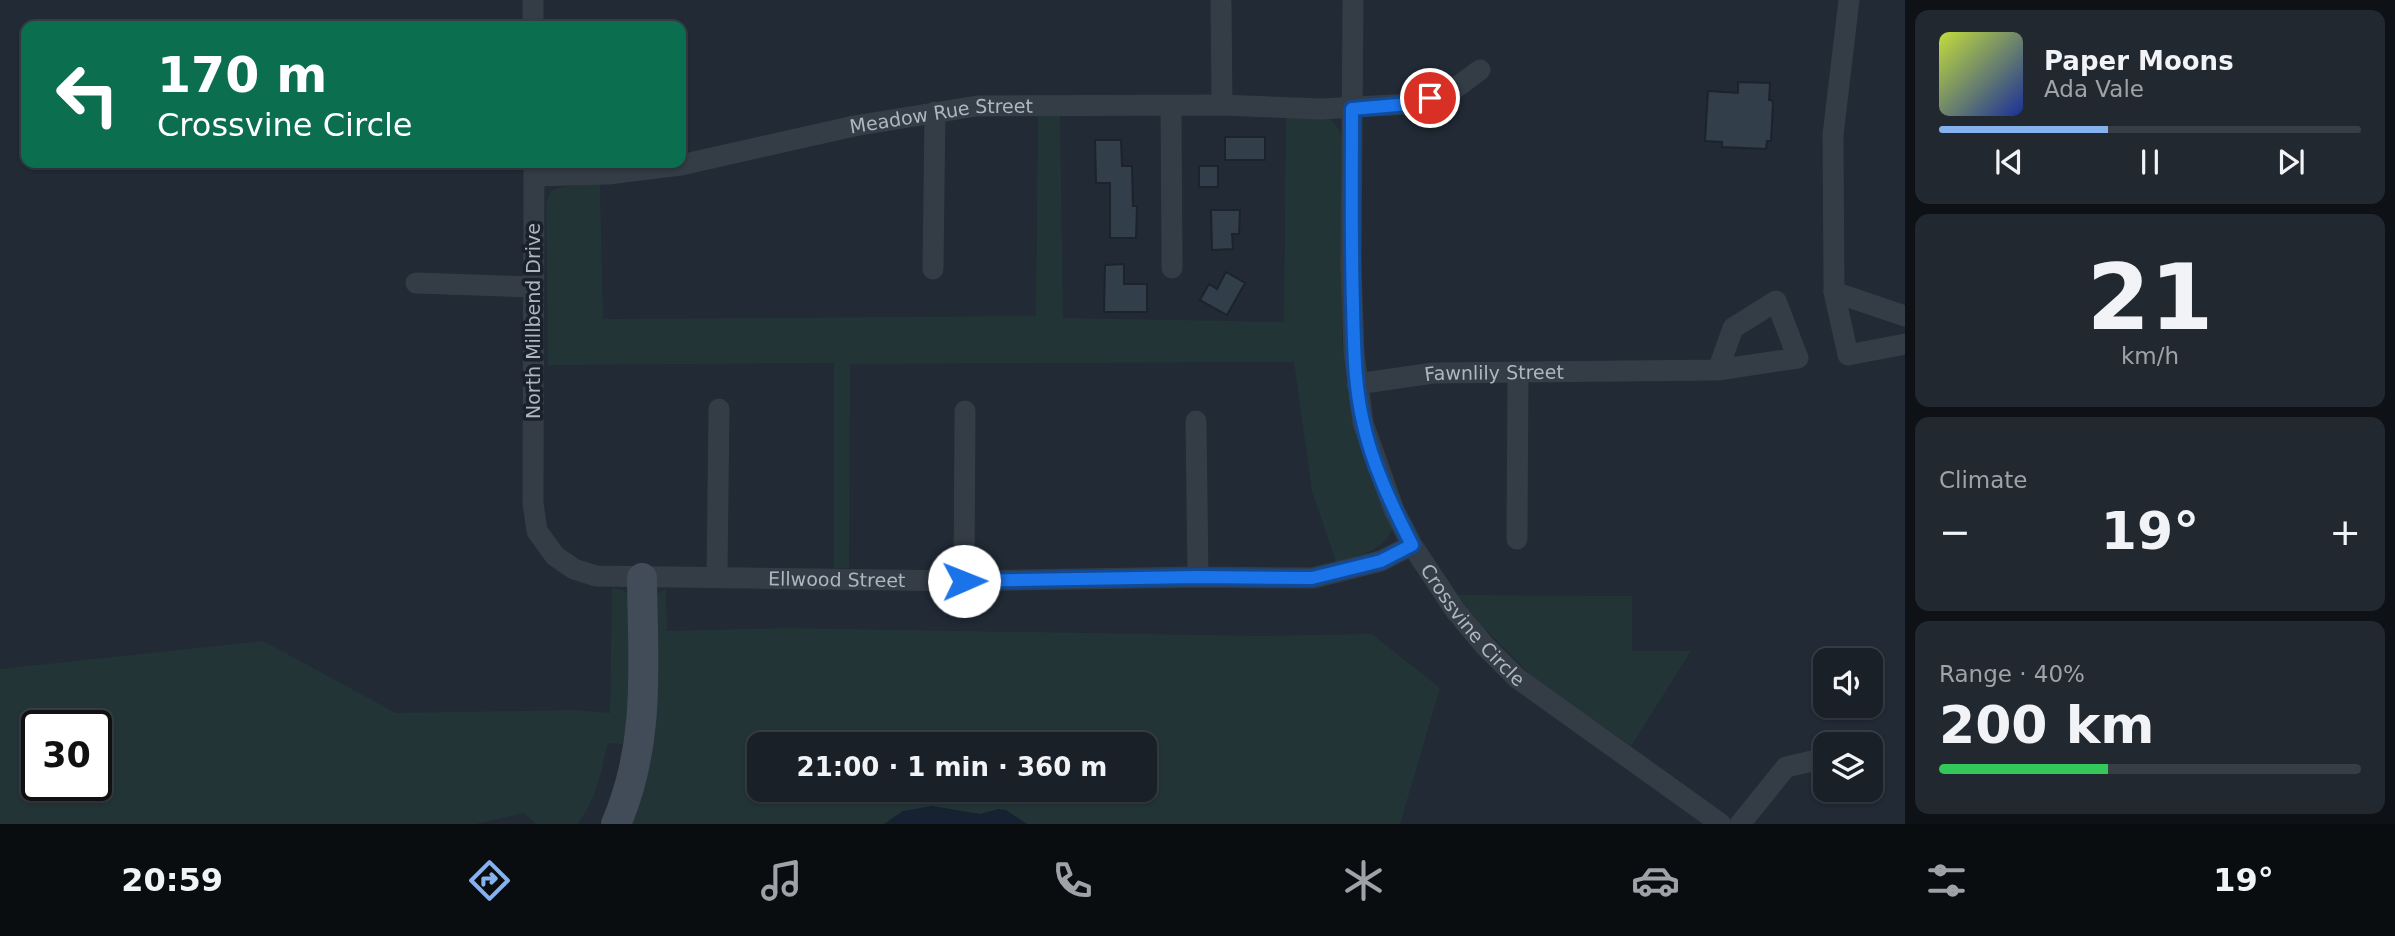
<!DOCTYPE html>
<html lang="en">
<head>
<meta charset="utf-8">
<style>
	:root { --surface:#192028; --page:#222830; --text:#f1f3f6; --muted:#9fa3a8; --line:#373e45; --accent:#86b1ef }
	body { margin:0; font-family:"DejaVu Sans",sans-serif; background:var(--page); color:var(--text); height:100vh; display:flex; flex-direction:column; font-size:26px; white-space:nowrap }
	* { box-sizing:border-box; margin:0 }
	p { font-size:23px; color:var(--muted) }
	.icon { flex:none; width:38px; height:38px; fill:none; stroke:currentColor; stroke-width:2; stroke-linecap:round; stroke-linejoin:round }
	.map { position:relative; flex:1; overflow:hidden }
	.details { display:flex; flex-direction:column; gap:10px; padding:10px; background:#0e1216; width:490px }
	.details>* { flex:none }
	.top-card { position:absolute; left:21px; top:21px; width:665px; height:147px; border-radius:14px; box-shadow:0 2px 5px #0004,0 0 0 2px var(--line); background:#0b6e4f; color:#fff; overflow:hidden }
	.buttons { position:absolute; left:1813px; top:648px; display:grid; gap:14px }
	.buttons a { display:grid; place-items:center; width:70px; height:70px; border-radius:14px; background:var(--surface); box-shadow:0 2px 5px #0004,0 0 0 2px var(--line); font-size:35px }
	.speed { position:absolute; left:21px; top:710px; display:flex; gap:14px; font-size:35px; font-weight:700; text-align:center }
	.speed>* { display:grid; place-content:center; width:91px; height:91px; border-radius:50%; background:var(--surface); box-shadow:0 2px 5px #0004,0 0 0 2px var(--line); line-height:1 }
	.speed .limit { border:4px solid #111; border-radius:10px; background:#fff; color:#111 }
	.pin { position:absolute; display:grid; place-items:center; width:60px; height:60px; color:#fff; margin:-30px; border:4px solid #fff; border-radius:50%; box-shadow:0 2px 7px #0007 }
	.me { position:absolute; width:77px; margin:-38px; rotate:89deg; stroke-linejoin:round; filter:drop-shadow(0 0 5px #0008) }
	.turn { display:flex; align-items:center; gap:24px; height:147px; padding:0 21px; font-size:32px }
	.turn .icon { width:91px; height:91px; stroke-width:2.5 }
	.turn b { display:block; font-size:49px; line-height:60px }
	.big { font-size:52px; font-weight:600; line-height:1.1 }
	.details .tile { flex:1; display:flex; flex-direction:column; justify-content:center; gap:10px; min-width:0; padding:0 24px; border-radius:14px; background:var(--page) }
	.details .dial { align-items:center; gap:0 }
	.dial b { font-size:91px; line-height:1 }
	.song { display:flex; align-items:center; gap:21px }
	.cover { width:84px; height:84px; border-radius:10px; background:linear-gradient(135deg,hsl(70 70% 55%),hsl(230 70% 35%)) }
	.played { height:7px; border-radius:4px; background:linear-gradient(90deg,var(--accent) 40%,var(--line) 40%) }
	.keys { display:flex; justify-content:space-around; direction:ltr }
	.heat { display:flex; justify-content:space-between; align-items:center; font-size:38px; direction:ltr }
	.charge { height:10px; border-radius:5px; background:linear-gradient(90deg,#34c759 40%,var(--line) 0) }
	.trip { position:absolute; left:747px; top:732px; width:410px; height:70px; border-radius:14px; background:var(--surface); box-shadow:0 2px 5px #0004,0 0 0 2px var(--line); font-weight:600; line-height:70px; text-align:center }
	.tabs { display:flex; height:112px; justify-content:space-around; align-items:center; background:#0a0d10; color:var(--muted) }
	.tabs .icon { width:49px; height:49px }
	.tabs .on { color:var(--accent) }
	.tabs b { font-size:32px; color:var(--text) }
	main { display:flex; flex:1; min-height:0 }
	.map>svg:first-child { display:block }
	.green { fill:#233436; fill-rule:evenodd }
	.water { fill:#162131 }
	.building { fill:#333e4b; stroke:#1c232c; stroke-width:2 }
	.lines { fill:none; stroke-linecap:round; stroke-linejoin:round }
	.street { stroke:#343c45; stroke-width:21 }
	.secondary { stroke:#424b58; stroke-width:30 }
	.route-casing { stroke:#114b97; stroke-width:18 }
	.route { stroke:#1a73e8; stroke-width:12 }
	.labels { text-anchor:middle; stroke-width:7; stroke-linejoin:round; paint-order:stroke }
	.street-label { font-size:19px; fill:#aeb6c2; stroke:#1a212a }
</style>
</head>
<body>
<main>
<div class="map">
<svg width="1905" height="824" viewBox="0 0 1905 824">
	<rect width="100%" height="100%" fill="#212a35"/>
	<!-- green -->
	<path class="green" d="M1060,113L1063,318L1284,322L1286,116C1313,116 1331,107 1342,137V338L1347,386L1369,474L1393,528C1383,552 1359,555 1336,562L1312,491L1294,362L850,364L849,568H834V363L548,365L546,203C547,202 549,194 550,193C558,184 589,185 600,184L603,319L1036,316L1038,114Z
		M612,588L623,590L632,599H654L659,592L666,589L667,631L788,628L1259,636L1372,634L1440,688L1400,824H630L651,747L608,743C600,776 598,794 578,824H536L524,813L476,824H0V669L263,641L396,713L576,710L610,713ZM37,726H96V786H37ZM760,744H1144V789H760Z
		M1457,595L1632,596V651H1691L1631,746L1533,677L1484,628Z"/>
	<!-- water -->
	<path class="water" d="M932,806L980,814L998,809L1006,810L1027,824H884L903,811Z"/>
	<!-- building -->
	<path class="building" d="M1738,82L1770,83L1769,100H1772L1773,104L1771,141H1767L1766,149L1722,147V142L1705,141L1708,91L1738,93Z
		M1225,137H1265V160H1225Z
		M1095,140H1121L1122,166H1132L1133,206H1137L1136,238H1110V183H1096Z
		M1199,166H1218V187H1199Z
		M1211,210H1240L1239,234H1232L1233,249L1212,250Z
		M1124,264V284H1147V312H1104L1105,265Z
		M1226,272L1245,283L1227,315L1200,300L1209,284L1217,289Z"/>
	<g class="lines">
		<!-- street -->
		<g class="street">
			<path d="M533,0V26"/>
			<path id="s1" d="M1353,0L1351,265L1354,353L1363,423L1394,510L1412,545L1455,610L1485,646L1517,678L1721,824"/>
			<path d="M1849,0L1833,135L1834,292L1848,355L1905,344"/>
			<path d="M1221,3L1222,105"/>
			<path d="M1171,106L1172,268"/>
			<path id="s2" d="M534,163L533,503L537,531L555,556L574,569L596,576L964,581L1198,577L1313,578L1381,561L1412,545"/>
			<path id="s3" d="M534,176L608,174L681,165L854,126L977,106L1222,105L1321,109L1409,104L1450,92L1480,70"/>
			<path d="M933,269L935,112"/>
			<path d="M416,283L533,287"/>
			<path d="M1834,292L1905,316"/>
			<path id="s4" d="M1357,384L1433,373L1718,370L1798,358L1776,301L1733,328L1718,370"/>
			<path d="M1196,421L1198,577"/>
			<path d="M1517,539L1518,373"/>
			<path d="M717,577L719,409"/>
			<path d="M964,581L965,411"/>
			<path d="M1740,824L1786,767L1825,758"/>
		</g>
		<!-- secondary -->
		<path class="secondary" d="M616,824C651,743 643,664 642,578"/>
	</g>
	<g class="lines">
		<defs>
			<path id="route" d="M964,581L1198,577L1312,578L1381,561L1412,545C1392,506 1372,464 1363,422C1354,383 1354,344 1353,305C1351,240 1352,174 1352,109L1409,104L1430,98"/>
		</defs>
		<!-- route casing -->
		<use href="#route" class="route-casing"/>
		<!-- route -->
		<use href="#route" class="route"/>
	</g>
	<g class="labels">
		<!-- street labels -->
		<g class="street-label">
			<text dy="7" stroke="none"><textPath href="#s3" startOffset="413">Meadow Rue Street</textPath></text>
			<text transform="translate(533 321) rotate(-90)" y="7">North Millbend Drive</text>
			<text dy="7" stroke="none"><textPath href="#s4" startOffset="138">Fawnlily Street</textPath></text>
			<text dy="7" stroke="none"><textPath href="#s2" startOffset="686">Ellwood Street</textPath></text>
			<text dy="7" stroke="none"><textPath href="#s1" startOffset="656">Crossvine Circle</textPath></text>
		</g>
	</g>
</svg>
<div class="buttons">
<a><svg class="icon" aria-label="sound" viewBox="0 0 24 24"><path d="M4 9h4l5-4v14l-5-4H4zM17 9q2 3 0 6"/></svg></a>
<a><svg class="icon" aria-label="layers" viewBox="0 0 24 24"><path d="M12 4l9 5-9 5-9-5zM3 14l9 5 9-5"/></svg></a>
</div>
<div class="speed"><div class="limit">30</div></div>
<div class="pin" style="left:1430px;top:98px;background:#d93025"><svg class="icon" aria-label="arrive" viewBox="0 0 24 24"><path d="M6 21V4h12l-3 4 3 4H6"/></svg></div>
<svg class="me" style="left:964px;top:581px" viewBox="-20 -20 40 40"><circle r="19" fill="#fff"/><path d="M0-13L10 11 0 6-10 11z" fill="#1a73e8"/></svg>
<div class="trip">21:00 · 1 min · 360 m</div>
<div class="top-card">
<div class="turn"><svg class="icon" aria-label="left" viewBox="0 0 24 24"><path d="M17 20v-9H6M10 6l-5 5 5 5"/></svg><div><b>170 m</b>Crossvine Circle</div></div>
</div>
</div>
<section class="details">
<div class="tile">
<div class="song"><i class="cover"></i><div><b>Paper Moons</b><p>Ada Vale</p></div></div>
<div class="played"></div>
<div class="keys"><svg class="icon" aria-label="previous" viewBox="0 0 24 24"><path d="M18 5L8 12l10 7zM5 5v14"/></svg><svg class="icon" aria-label="pause" viewBox="0 0 24 24"><path d="M8 5v14M16 5v14"/></svg><svg class="icon" aria-label="next" viewBox="0 0 24 24"><path d="M6 5l10 7-10 7zM19 5v14"/></svg></div>
</div>
<div class="tile dial"><b>21</b><p>km/h</p></div>
<div class="tile"><p>Climate</p>
<div class="heat"><a>−</a><b class="big">19°</b><a>+</a></div>
</div>
<div class="tile"><p>Range · 40%</p><b class="big">200 km</b><div class="charge"></div></div>
</section>
</main>
<nav class="tabs">
<b>20:59</b>
<svg class="icon on" aria-label="directions" viewBox="0 0 24 24"><path d="M12 3l9 9-9 9-9-9zM9 14v-3h6M13 9l2 2-2 2"/></svg>
<svg class="icon" aria-label="music" viewBox="0 0 24 24"><path d="M9 18V5l10-2v13"/><circle cx="6" cy="18" r="3"/><circle cx="16" cy="16" r="3"/></svg>
<svg class="icon" aria-label="phone" viewBox="0 0 24 24"><path d="M5 4h4l2 5-3 2q2 4 5 5l2-3 5 2v4C11 20 4 13 5 4z"/></svg>
<svg class="icon" aria-label="climate" viewBox="0 0 24 24"><path d="M12 3v18M4 7l16 10M4 17L20 7"/></svg>
<svg class="icon" aria-label="car" viewBox="0 0 24 24"><path d="M5 17H2v-5l4-1 3-4h7l3 4 3 1v5h-3M9 17h6M6 11h13"/><circle cx="7" cy="17" r="2"/><circle cx="17" cy="17" r="2"/></svg>
<svg class="icon" aria-label="filters" viewBox="0 0 24 24"><path d="M4 7h16M4 17h16"/><circle cx="9" cy="7" r="2"/><circle cx="15" cy="17" r="2"/></svg>
<b>19°</b>
</nav>
</body>
</html>
